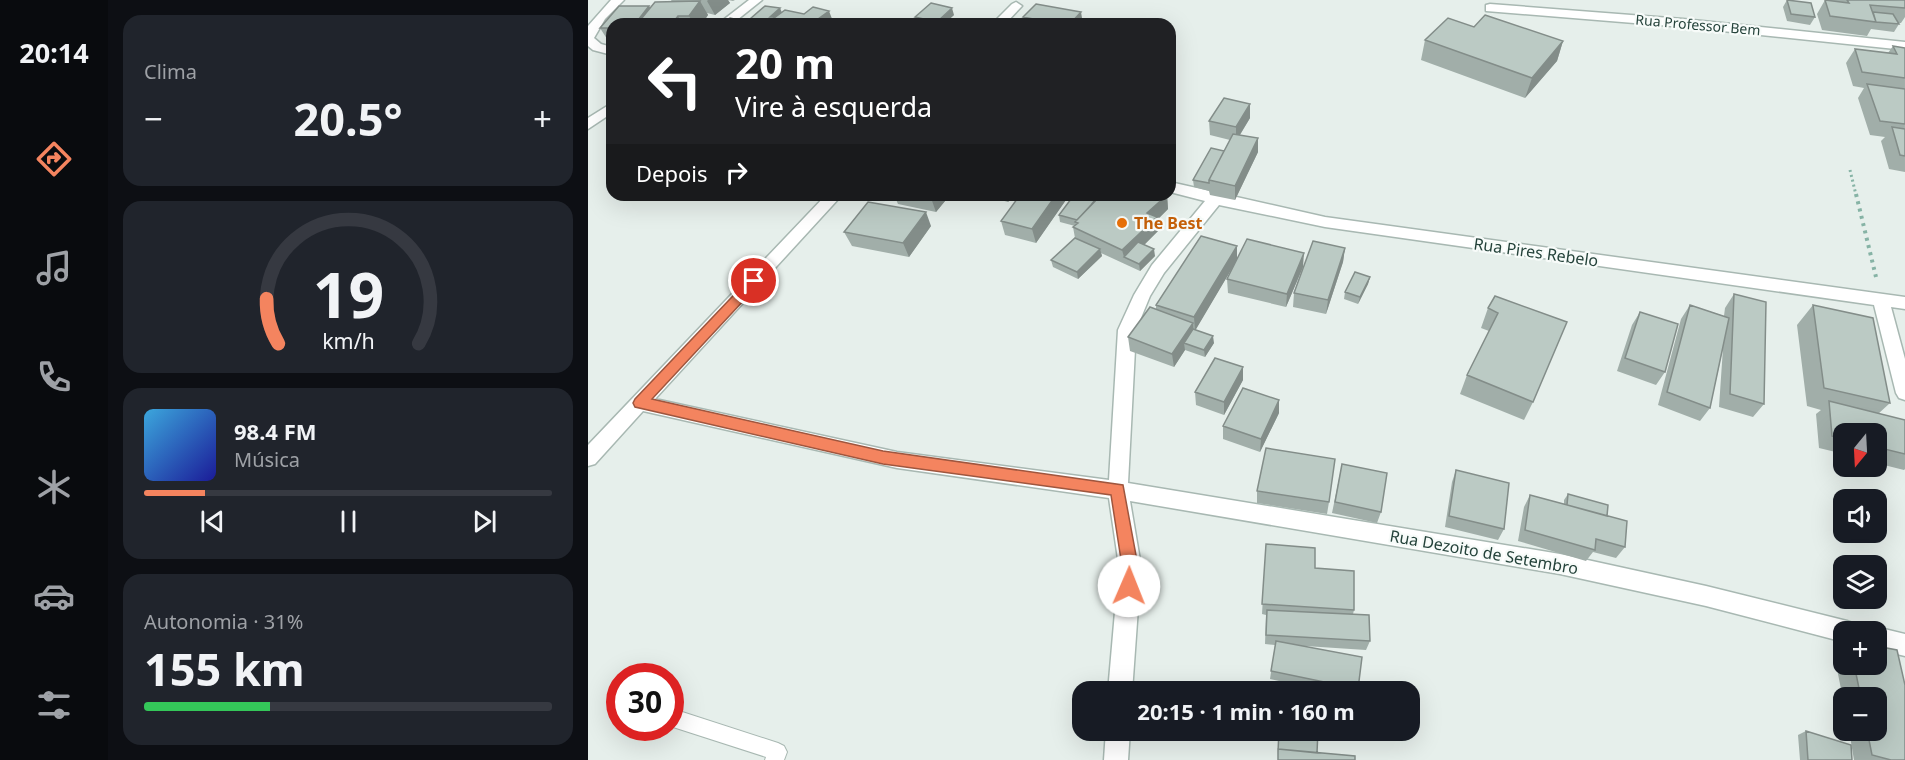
<!DOCTYPE html>
<html lang="pt">
<head>
<meta charset="utf-8">
<style>
	:root { --surface:#171b24; --page:#20242c; --text:#f1f3f6; --muted:#9ea1a6; --line:#363941; --accent:#f4845f }
	body { margin:0; font-family:"Noto Sans",sans-serif; background:var(--page); color:var(--text); height:100vh; display:flex; flex-direction:column; font-size:22px; white-space:nowrap }
	* { box-sizing:border-box; margin:0 }
	p { font-size:20px; color:var(--muted) }
	.icon { flex:none; width:33px; height:33px; fill:none; stroke:currentColor; stroke-width:2; stroke-linecap:round; stroke-linejoin:round }
	.map { position:relative; flex:1; overflow:hidden }
	.side { display:flex; flex-direction:column; gap:15px; padding:15px; background:#0d0f14; width:480px }
	.side>* { flex:none }
	.guide { position:absolute; left:18px; top:18px; width:570px; height:183px; border-radius:18px; box-shadow:0 6px 24px #0002; background:#202124; color:#fff; overflow:hidden }
	.needle { width:39px; rotate:198deg }
	.fabs { position:absolute; left:1245px; top:423px; display:grid; gap:12px }
	.fabs a { display:grid; place-items:center; width:54px; height:54px; border-radius:12px; background:var(--surface); box-shadow:0 6px 24px #0002; font-size:30px }
	.speed { position:absolute; left:18px; top:663px; display:flex; gap:12px; font-size:30px; font-weight:700; text-align:center }
	.speed>* { display:grid; place-content:center; width:78px; height:78px; border-radius:50%; background:var(--surface); box-shadow:0 6px 24px #0002; line-height:1 }
	.speed .limit { border:9px solid #d22; background:#fff; color:#111 }
	.pin { position:absolute; display:grid; place-items:center; width:51px; height:51px; color:#fff; margin:-26px; border:3px solid #fff; border-radius:50%; box-shadow:0 2px 6px #0007 }
	.me { position:absolute; width:66px; margin:-33px; rotate:1deg; stroke-linejoin:round; filter:drop-shadow(0 0 4px #0008) }
	.turn { display:flex; align-items:center; gap:21px; height:126px; padding:0 30px; font-size:27px }
	.turn .icon { width:78px; height:78px; stroke-width:2.5 }
	.turn b { display:block; font-size:42px; line-height:51px }
	.then { display:flex; align-items:center; height:57px; padding:0 30px; background:#0003; gap:12px; font-size:22px }
	.big { font-size:45px; font-weight:700; line-height:1.1 }
	.side .widget { flex:1; display:flex; flex-direction:column; justify-content:center; gap:9px; min-width:0; padding:0 21px; border-radius:18px; background:var(--page) }
	.side .dial { align-items:center; gap:0 }
	.dial svg { height:156px; overflow:visible; fill:none; stroke:var(--line); stroke-width:7; stroke-linecap:round; text-anchor:middle }
	.dial text { fill:var(--text); stroke:none }
	.song { display:flex; align-items:center; gap:18px }
	.cover { width:72px; height:72px; border-radius:9px; background:linear-gradient(135deg,hsl(200 70% 55%),hsl(240 70% 35%)) }
	.played { height:6px; border-radius:3px; background:linear-gradient(90deg,var(--accent) 15%,var(--line) 15%) }
	.keys { display:flex; justify-content:space-around; direction:ltr }
	.heat { display:flex; justify-content:space-between; align-items:center; font-size:33px; direction:ltr }
	.charge { height:9px; border-radius:4px; background:linear-gradient(90deg,#34c759 31%,var(--line) 0) }
	.trip { position:absolute; left:484px; top:681px; width:348px; height:60px; border-radius:18px; background:var(--surface); box-shadow:0 6px 24px #0002; font-weight:700; line-height:60px; text-align:center }
	main { display:flex; flex:1; min-height:0 }
	.dock { display:flex; flex-direction:column; width:108px; justify-content:space-around; align-items:center; background:#090b0e; color:var(--muted) }
	.dock .icon { width:42px; height:42px }
	.dock .selected { color:var(--accent) }
	.dock b { font-size:27px; color:var(--text) }
	.map>svg:first-child { display:block }
	.lines { fill:none; stroke-linecap:round; stroke-linejoin:round }
	.lane-casing { stroke:#a8b8b2; stroke-width:2 }
	.street-casing { stroke:#a8b8b2; stroke-width:3 }
	.path-far1 { stroke:#86b3a5; stroke-width:3; stroke-dasharray:2 3; stroke-linecap:butt }
	.path { stroke:#86b3a5; stroke-width:4; stroke-dasharray:3 4.5; stroke-linecap:butt }
	.lane { fill:#fff; fill-rule:evenodd }
	.street { fill:#fff; fill-rule:evenodd }
	.wall { fill:#a1aea9 }
	.shaded-wall { fill:#838d89 }
	.building { fill:#bbcac4; stroke:#838d89; stroke-width:1.5 }
	.route { fill:#f4845f; stroke:#9f563e; stroke-width:1.5 }
	.food-dot { fill:#e8710a; stroke:#f7fbf9; stroke-width:2 }
	.labels { text-anchor:middle; stroke-width:4.5; stroke-linejoin:round; paint-order:stroke }
	.far-street-label { font-size:14px; fill:#24423a; stroke:#f7fbf9 }
	.food-label { font-size:16px; font-weight:bold; fill:#c56008; stroke:#f7fbf9; text-anchor:start }
	.street-label { font-size:16px; fill:#24423a; stroke:#f7fbf9 }
</style>
</head>
<body>
<main>
<nav class="dock">
<b>20:14</b>
<svg class="icon selected" aria-label="directions" viewBox="0 0 24 24"><path d="M12 3l9 9-9 9-9-9zM9 14v-3h6M13 9l2 2-2 2"/></svg>
<svg class="icon" aria-label="music" viewBox="0 0 24 24"><path d="M9 18V5l10-2v13"/><circle cx="6" cy="18" r="3"/><circle cx="16" cy="16" r="3"/></svg>
<svg class="icon" aria-label="phone" viewBox="0 0 24 24"><path d="M5 4h4l2 5-3 2q2 4 5 5l2-3 5 2v4C11 20 4 13 5 4z"/></svg>
<svg class="icon" aria-label="climate" viewBox="0 0 24 24"><path d="M12 3v18M4 7l16 10M4 17L20 7"/></svg>
<svg class="icon" aria-label="car" viewBox="0 0 24 24"><path d="M5 17H2v-5l4-1 3-4h7l3 4 3 1v5h-3M9 17h6M6 11h13"/><circle cx="7" cy="17" r="2"/><circle cx="17" cy="17" r="2"/></svg>
<svg class="icon" aria-label="filters" viewBox="0 0 24 24"><path d="M4 7h16M4 17h16"/><circle cx="9" cy="7" r="2"/><circle cx="15" cy="17" r="2"/></svg>
</nav>
<section class="side">
<div class="widget"><p>Clima</p>
<div class="heat"><a>−</a><b class="big">20.5°</b><a>+</a></div>
</div>
<div class="widget dial"><svg viewBox="0 0 100 80">
<path d="M14 69A42 42 0 1 1 86 69"/>
<path d="M14 69A42 42 0 0 1 8 46" stroke="#f4845f"/>
<text x="50" y="56" font-size="32" font-weight="700">19</text>
<text x="50" y="72" font-size="11">km/h</text>
</svg></div>
<div class="widget">
<div class="song"><i class="cover"></i><div><b>98.4 FM</b><p>Música</p></div></div>
<div class="played"></div>
<div class="keys"><svg class="icon" aria-label="previous" viewBox="0 0 24 24"><path d="M18 5L8 12l10 7zM5 5v14"/></svg><svg class="icon" aria-label="pause" viewBox="0 0 24 24"><path d="M8 5v14M16 5v14"/></svg><svg class="icon" aria-label="next" viewBox="0 0 24 24"><path d="M6 5l10 7-10 7zM19 5v14"/></svg></div>
</div>
<div class="widget"><p>Autonomia · 31%</p><b class="big">155 km</b><div class="charge"></div></div>
</section>
<div class="map">
<svg width="1317" height="760" viewBox="0 0 1317 760">
	<rect width="100%" height="100%" fill="#e6efeb"/>
	<g class="lines">
		<defs>
			<path id="lane" d="M85,709L190,743L196,746L199,752L196,760H177L178,757L85,727L82,726V710Z"/>
			<path id="street" d="M23,0H36L17,19L6,38L13,44L24,47V55L5,50L0,46V26Z
				M161,0H174L144,24H130Z
				M428,2L434,6L417,24H404L424,4Z
				M902,4L1095,19L1317,42V50L1095,27L898,11V5Z
				M24,103V113L0,129V118Z
				M582,182L737,217L1317,297V309L1303,307L1317,359V400L1311,398L1308,393L1286,305L737,227L631,205L576,273L562,296L548,330L540,483L972,554L1118,586L1259,621L1267,624L1270,632H1256V642L1118,606L972,574L542,501L553,566L544,692H520L531,566L521,498L309,468L55,411L7,464L0,466V445L238,195H254L67,399L309,452L521,480L530,330L546,295L564,265L617,201L582,192Z
				M1288,627L1317,634V656L1288,649V632H1280Z
				M518,730H542L540,760H516Z"/>
		</defs>
		<!-- lane casing -->
		<use href="#lane" class="lane-casing"/>
		<!-- street casing -->
		<use href="#street" class="street-casing"/>
		<!-- path-far1 -->
		<path class="path-far1" d="M1262,170L1268,195"/>
		<!-- path -->
		<path class="path" d="M1268,194L1288,277"/>
		<!-- lane -->
		<use href="#lane" class="lane"/>
		<!-- street -->
		<use href="#street" class="street"/>
	</g>
	<!-- wall -->
	<path class="wall" d="M83,0H147L145,1L140,0L142,3L127,15L119,13L120,15L114,24H24V42H21L12,28L62,8L84,2Z
		M1199,0L1227,17L1222,25L1199,21L1195,7Z
		M1237,0H1317V17L1313,23H1310L1311,24L1306,32L1283,29L1279,36L1234,30L1229,14Z
		M194,12L246,24H132L164,23L162,19Z
		M366,15L358,22L362,24H330L327,17Z
		M435,17L495,24H437Z
		M886,27L975,41L969,61L937,98L833,60L837,40Z
		M1305,46L1317,48V172L1301,169L1293,141L1297,137L1282,135L1270,98L1276,88L1265,86L1258,63L1267,49L1300,53Z
		M662,118L652,135L670,152L647,200L622,195L621,191L606,187L605,180L636,151L642,140L622,135L621,121Z
		M306,195H362L348,212L310,204Z
		M395,195H426L420,202Z
		M579,195L580,209L569,220L570,231L556,245L567,256L552,271L513,253L514,256L490,279L465,267L463,260L487,238L485,227L487,226L472,222L471,215Z
		M480,197L448,243L417,235L413,221Z
		M343,226L321,257L264,246L256,232Z
		M649,246V259L715,267L698,307L640,293L639,279L644,268L607,330L626,343L617,357L597,350L586,367L542,351L540,337L568,310V305Z
		M757,248L755,262L738,314L705,307L706,293Z
		M782,277L780,284L770,304L756,299L757,292Z
		M1146,294L1176,404L1165,417L1131,407L1135,348L1122,408L1112,421L1070,405L1093,319L1102,305L1136,316L1137,308Z
		M907,296L945,402L936,420L872,394L879,375L901,331L893,328L900,308Z
		M1225,305L1302,403L1290,414L1317,420V469L1316,470L1288,463V434H1256V454L1231,448L1228,414L1233,410L1219,406L1209,325Z
		M1052,312L1077,372L1068,385L1029,371L1044,325Z
		M655,380L636,415L608,405L607,392Z
		M691,413L672,452L635,439V426Z
		M754,464L793,512L789,523L744,513Z
		M868,470L916,529L910,540L857,527L864,482Z
		M669,491L741,502L739,514L669,503Z
		M980,494L1019,516L1037,547L1028,558L1005,552L998,561L930,541L936,507L942,495L976,504V500Z
		M678,544L727,568L766,610L765,614L782,641L778,650L717,646L770,689L769,692H741L682,679L687,645L677,644L678,615L674,614Z
		M1256,643V664H1288L1317,760H1266L1261,730H1288V698H1256V704L1245,649Z
		M1218,731L1264,760H1212L1210,735Z"/>
	<!-- shaded-wall -->
	<path class="shaded-wall" d="M120,0H140L142,3L127,15L119,1Z
		M112,1L120,15L114,24H106L101,16Z
		M61,6L70,20L67,24H47Z
		M192,8L195,15L187,22L182,17Z
		M364,8L366,15L356,24L349,22Z
		M241,11L246,24H223Z
		M493,12L495,24H482Z
		M90,16L94,24H84Z
		M975,41L969,61L937,98L944,78Z
		M662,104V118L648,141V127Z
		M670,138V152L647,200V186Z
		M345,195H362L348,212L343,198Z
		M418,195H426L420,202Z
		M468,195H479L480,197L448,243L444,229Z
		M579,195L580,209L569,220L570,231L541,260L536,257L534,250L559,213Z
		M338,212L343,226L321,257L315,243Z
		M649,246V260L607,331L606,317Z
		M757,248L755,262L738,314L740,300Z
		M512,249L514,256L490,279L489,272Z
		M566,249L567,256L552,271L551,264Z
		M716,253L715,267L698,307L699,294Z
		M782,277L780,284L770,304L772,297Z
		M605,323L606,336L596,343L597,350L586,367L584,354Z
		M625,336L626,343L617,357L616,350Z
		M655,367V380L636,415V402Z
		M691,400V413L672,452L673,439Z"/>
	<!-- building -->
	<path class="building" d="M1199,0L1223,3L1227,17L1203,14Z
		M1237,0L1261,3L1259,0H1317V8L1282,5L1288,22L1242,16Z
		M112,1L101,16H90L84,24H49L67,2Z
		M343,3L364,8L350,21L341,19L340,20L327,17Z
		M448,4L493,12L482,24H471L435,17Z
		M31,6H61L47,24H24V28H12Z
		M177,6L192,8L182,17H187L181,22L162,19Z
		M225,7L241,11L223,24H178L197,10L216,14Z
		M1285,12L1305,14L1311,24L1288,22Z
		M897,15L975,41L944,78L837,40L860,18L886,27Z
		M142,18L167,24H132Z
		M341,19L362,23L335,24Z
		M1305,46L1317,48V78L1274,72L1267,49L1309,54Z
		M1279,84L1317,89V124L1292,121Z
		M636,98L662,104L648,127L621,121Z
		M1304,127L1317,129V156L1312,155Z
		M645,134L670,138L647,186L621,180Z
		M623,148L636,151L621,180V183L605,180Z
		M328,195H345L343,198Z
		M432,195H468L444,229L413,221Z
		M486,195H511L503,205L489,220L471,215Z
		M513,195H579L559,213L569,217L534,250L485,227L490,223L487,222Z
		M280,202L338,212L315,243L256,232Z
		M613,236L649,246L606,317L568,305Z
		M487,238L512,249L489,272L463,260Z
		M659,239L716,253L699,294L639,279Z
		M725,241L757,248L740,300L706,293Z
		M550,242L566,249L551,264L536,257Z
		M767,272L782,277L772,297L757,292Z
		M1146,294L1178,302L1176,404L1142,394Z
		M907,296L979,322L945,402L879,375L910,313L900,308Z
		M1102,305L1141,318L1122,408L1079,392Z
		M1225,305L1285,318L1302,403L1236,388Z
		M562,307L605,323L584,354L540,337Z
		M1052,312L1090,324L1077,372L1037,358Z
		M605,329L625,336L616,350L596,343Z
		M627,358L655,367L636,402L607,392Z
		M655,388L691,400L673,439L635,426Z
		M1241,401L1317,420V454L1288,447V434H1256V438L1244,436Z
		M678,448L747,459L741,502L669,491Z
		M754,464L799,473L793,512L747,502Z
		M868,470L921,483L916,529L861,516Z
		M980,494L1020,505L1019,516L979,505Z
		M942,495L1039,521L1037,547L1008,539L1007,550L937,530Z
		M678,544L727,548V568L766,571V610L674,604Z
		M679,610L781,615L782,641L678,635Z
		M688,641L774,657L770,689L683,671Z
		M1288,646L1309,650L1317,685V760H1303L1284,755L1279,730H1288V698H1273L1266,664H1288Z
		M695,687L732,691V692H694Z
		M691,730H730L729,753L690,749V752Z
		M1218,731L1263,745L1264,760H1220Z
		M690,749L767,756V760H690Z"/>
	<!-- route -->
	<path class="route" d="M166,277L172,281L170,285L64,399L295,451L535,485L550,566L546,592L541,594L535,592L532,586L534,566L523,495L295,464L47,407L45,403L47,399L162,278Z"/>
	<!-- markers -->
	<circle class="food-dot" cx="534" cy="223" r="6"/>
	<g class="labels">
		<!-- far-street labels -->
		<g class="far-street-label">
			<text transform="translate(1110 25) rotate(5)" y="5">Rua Professor Bem</text>
		</g>
		<!-- food labels -->
		<g class="food-label">
			<text x="546" y="229">The Best</text>
		</g>
		<!-- street labels -->
		<g class="street-label">
			<text transform="translate(948 252) rotate(8)" y="6">Rua Pires Rebelo</text>
			<text transform="translate(896 552) rotate(10)" y="6">Rua Dezoito de Setembro</text>
		</g>
	</g>
</svg>
<div class="fabs">
<a><svg class="needle" viewBox="-14 -14 28 28"><path d="M0-13l5 13h-10z" fill="#e53935"/><path d="M0 13l5-13h-10z" fill="#9ea1a6"/></svg></a>
<a><svg class="icon" aria-label="sound" viewBox="0 0 24 24"><path d="M4 9h4l5-4v14l-5-4H4zM17 9q2 3 0 6"/></svg></a>
<a><svg class="icon" aria-label="layers" viewBox="0 0 24 24"><path d="M12 4l9 5-9 5-9-5zM3 14l9 5 9-5"/></svg></a>
<a>+</a>
<a>−</a>
</div>
<div class="speed"><div class="limit">30</div></div>
<div class="pin" style="left:166px;top:281px;background:#d93025"><svg class="icon" aria-label="arrive" viewBox="0 0 24 24"><path d="M6 21V4h12l-3 4 3 4H6"/></svg></div>
<svg class="me" style="left:541px;top:586px" viewBox="-20 -20 40 40"><circle r="19" fill="#fff"/><path d="M0-13L10 11 0 6-10 11z" fill="#f4845f"/></svg>
<div class="trip">20:15 · 1 min · 160 m</div>
<div class="guide">
<div class="turn"><svg class="icon" aria-label="left" viewBox="0 0 24 24"><path d="M17 20v-9H6M10 6l-5 5 5 5"/></svg><div><b>20 m</b>Vire à esquerda</div></div>
<div class="then">Depois<svg class="icon" aria-label="right" viewBox="0 0 24 24"><path d="M7 20v-9h11M14 6l5 5-5 5"/></svg></div>
</div>
</div>
</main>
</body>
</html>
